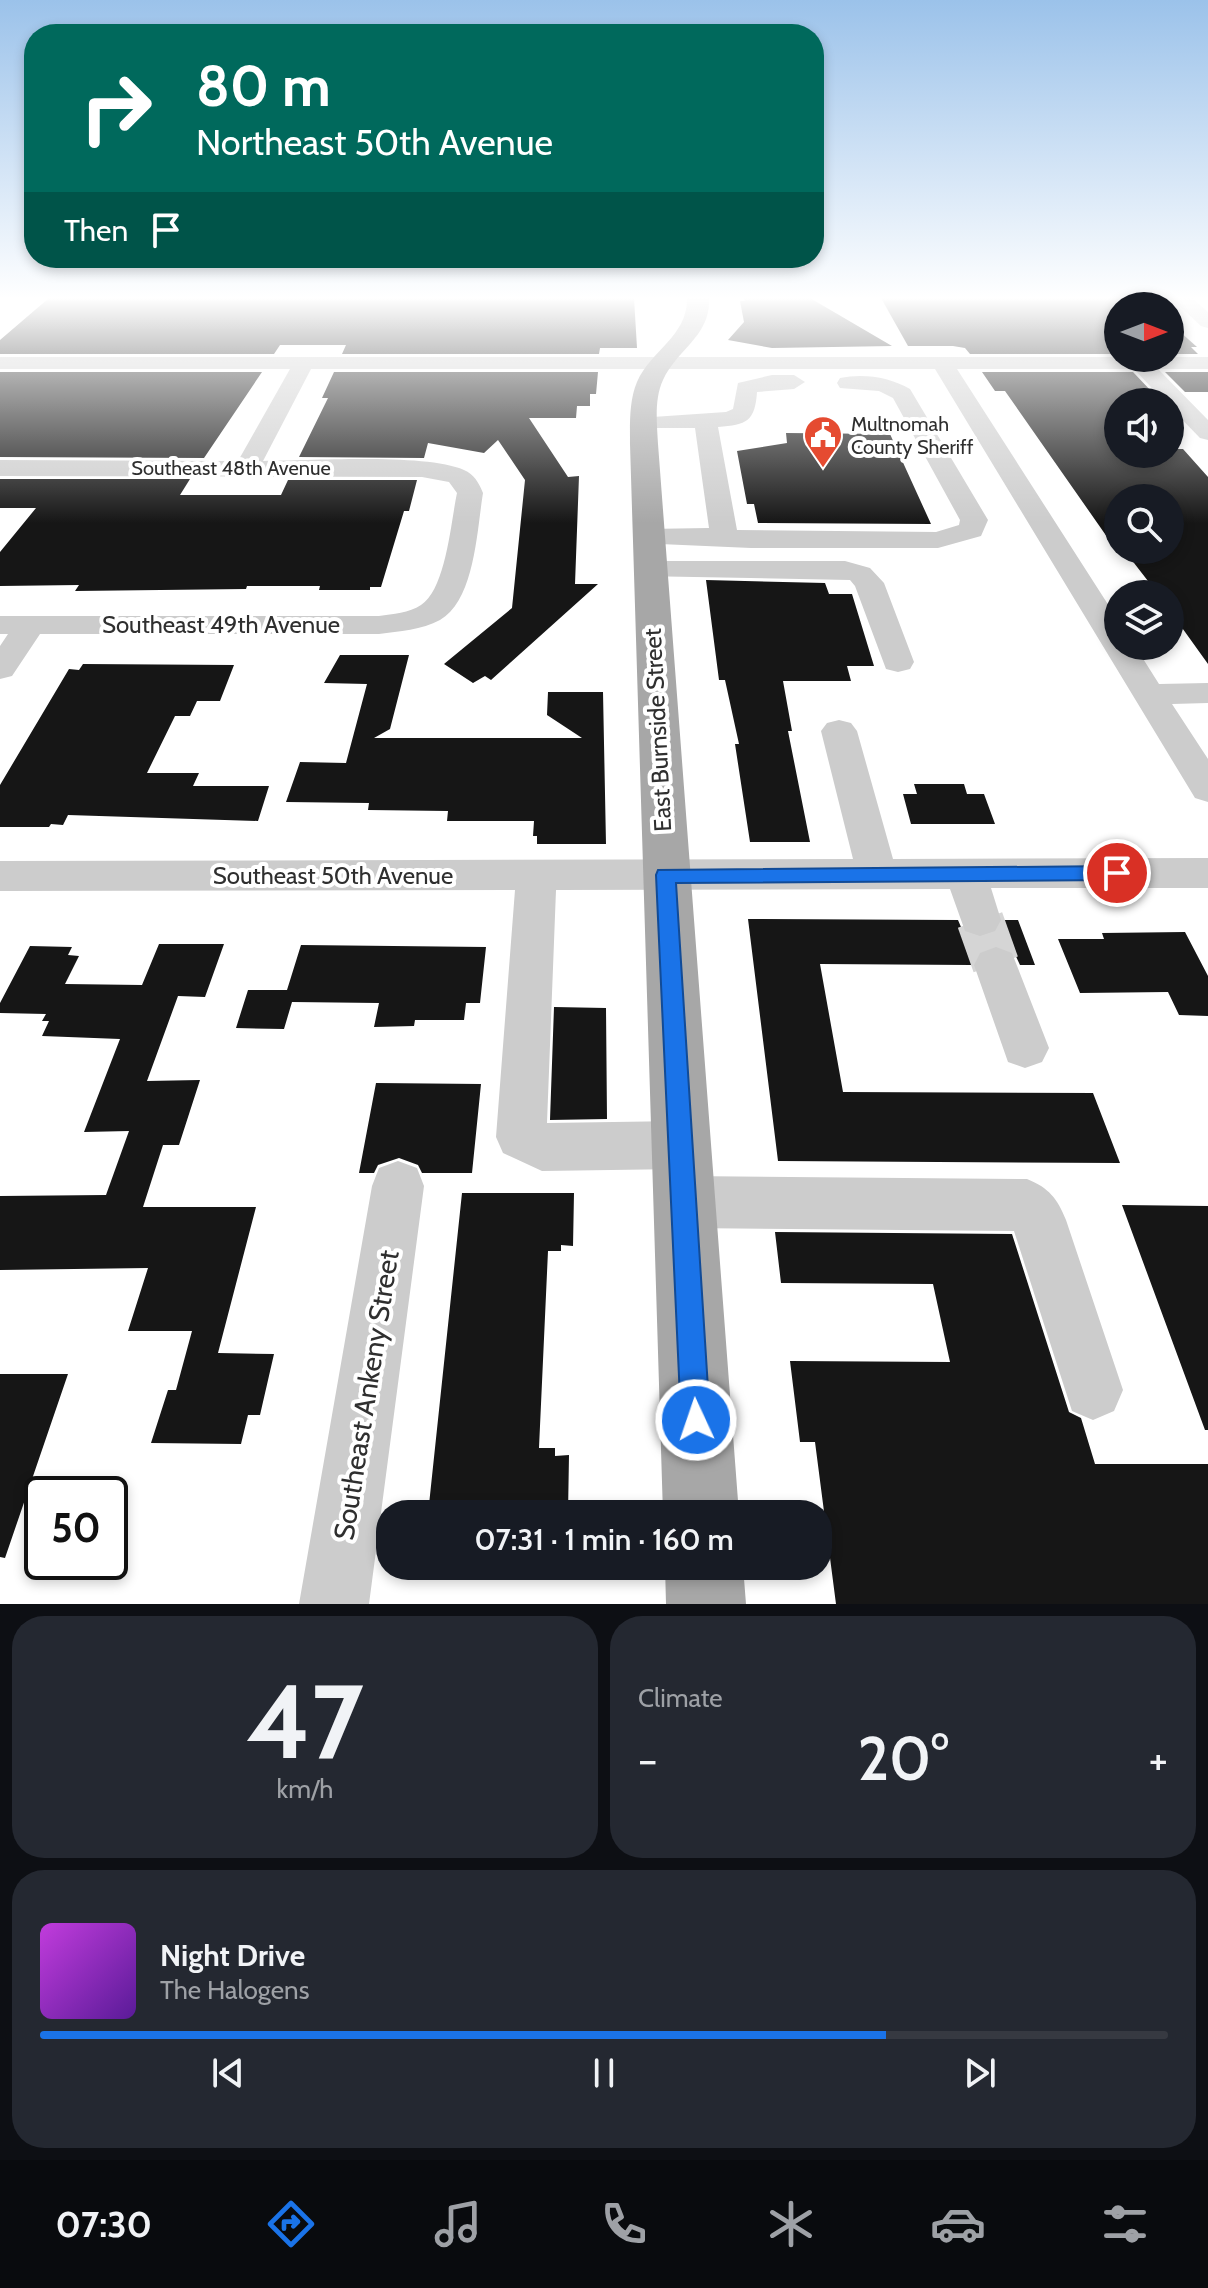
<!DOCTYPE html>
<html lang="en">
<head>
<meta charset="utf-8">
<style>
	:root { --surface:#171b24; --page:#242831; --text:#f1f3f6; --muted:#9ea1a6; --line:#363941; --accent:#1a73e8 }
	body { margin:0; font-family:Cabin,sans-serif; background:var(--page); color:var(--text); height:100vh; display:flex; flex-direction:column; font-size:30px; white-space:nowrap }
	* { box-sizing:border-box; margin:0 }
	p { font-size:26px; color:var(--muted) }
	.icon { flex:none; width:44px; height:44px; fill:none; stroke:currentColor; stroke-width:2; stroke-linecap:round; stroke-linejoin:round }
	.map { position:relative; height:1604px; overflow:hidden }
	.side { display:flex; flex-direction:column; gap:12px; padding:12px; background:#0d0f14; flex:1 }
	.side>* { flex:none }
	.guide { position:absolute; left:24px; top:24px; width:800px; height:244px; border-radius:32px; box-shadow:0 4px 12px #0003; background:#00695c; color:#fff; overflow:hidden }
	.needle { width:52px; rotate:90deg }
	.fabs { position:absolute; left:1104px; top:292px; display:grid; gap:16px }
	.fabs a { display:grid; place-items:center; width:80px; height:80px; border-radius:50%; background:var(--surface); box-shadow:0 4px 12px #0003; font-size:40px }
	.speed { position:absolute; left:24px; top:1476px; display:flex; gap:16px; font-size:40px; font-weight:700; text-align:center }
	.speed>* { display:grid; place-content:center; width:104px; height:104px; border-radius:50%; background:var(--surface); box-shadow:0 4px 12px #0003; line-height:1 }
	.speed .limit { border:4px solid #111; border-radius:12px; background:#fff; color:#111 }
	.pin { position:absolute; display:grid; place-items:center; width:68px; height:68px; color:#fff; margin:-34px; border:4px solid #fff; border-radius:50%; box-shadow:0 2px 8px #0007 }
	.me { position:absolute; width:88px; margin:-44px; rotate:357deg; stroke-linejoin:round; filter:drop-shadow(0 0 6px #0008) }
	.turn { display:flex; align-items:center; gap:28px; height:168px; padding:0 40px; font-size:36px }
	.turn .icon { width:104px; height:104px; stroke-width:2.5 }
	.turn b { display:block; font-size:56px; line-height:68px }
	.then { display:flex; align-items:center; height:76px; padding:0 40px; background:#0003; gap:16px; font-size:30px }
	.big { font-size:60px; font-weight:600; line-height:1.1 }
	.side .widget { flex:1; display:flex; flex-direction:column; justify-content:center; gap:12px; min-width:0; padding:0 28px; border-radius:32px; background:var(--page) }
	.side .dial { align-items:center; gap:0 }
	.dial b { font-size:104px; line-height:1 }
	.song { display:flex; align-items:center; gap:24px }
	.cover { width:96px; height:96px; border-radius:12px; background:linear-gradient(135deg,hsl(290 70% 55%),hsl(270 70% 35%)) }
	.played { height:8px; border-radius:4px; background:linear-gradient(90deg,var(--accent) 75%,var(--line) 75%) }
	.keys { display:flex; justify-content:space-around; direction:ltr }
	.heat { display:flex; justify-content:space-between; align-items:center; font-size:44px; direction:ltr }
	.side .tiles { flex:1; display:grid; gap:12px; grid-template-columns:1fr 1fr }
	.widget:last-child { grid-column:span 2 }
	.trip { position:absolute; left:376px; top:1500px; width:456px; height:80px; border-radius:32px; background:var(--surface); box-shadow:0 4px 12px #0003; font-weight:600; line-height:80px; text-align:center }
	.tabs { display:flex; height:128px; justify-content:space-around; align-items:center; background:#090b0e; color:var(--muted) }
	.tabs .icon { width:56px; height:56px }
	.tabs .current { color:var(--accent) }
	.tabs b { font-size:36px; color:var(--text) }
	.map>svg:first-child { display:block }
	.building { fill:#161616 }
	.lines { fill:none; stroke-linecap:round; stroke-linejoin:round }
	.minor-tunnel { stroke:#d5d5d5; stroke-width:47; stroke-dasharray:47 23; stroke-linecap:butt }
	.minor { fill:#ccc; fill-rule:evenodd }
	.major { fill:#a7a7a7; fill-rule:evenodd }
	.route { fill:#1a73e8; stroke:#114b97; stroke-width:2 }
	.labels { text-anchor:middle; stroke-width:8; stroke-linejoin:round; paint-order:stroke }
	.far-poi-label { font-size:20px; fill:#2f2f2f; stroke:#fff; text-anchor:start }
	.far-street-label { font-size:20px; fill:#2f2f2f; stroke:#fff }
	.street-label { font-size:24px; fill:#2f2f2f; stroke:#fff }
	.near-street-label { font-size:28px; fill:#2f2f2f; stroke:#fff }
</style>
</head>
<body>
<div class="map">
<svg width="1208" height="1604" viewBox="0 0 1208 1604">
	<rect width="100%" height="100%" fill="#fff"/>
	<!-- building -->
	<path class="building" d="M49,298H634L637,348H600L599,354H342L346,345H280L274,354H0V340Z
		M744,298H810L892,346L772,348L728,340L744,322L740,301H745Z
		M881,298H1141L1151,306H1118V354H970L965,348L953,346H908Z
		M1170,323L1197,347H1191L1198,354H1170Z
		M0,372H262L204,458L0,457Z
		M334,372H598L596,394H590V406H577L576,418H529L568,477L579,476L575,584H598L491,680L485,676L473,683L444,664L512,608L525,480L498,440L484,453L428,443L424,458L299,457L328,398H322Z
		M982,372H1133L1152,392L1127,393L1135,402H1118V454H1170V442L1177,449H1183L1208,477V664L1170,611V594H1158L1124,550H1170V498H1118V544H1112L1005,391H995Z
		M1165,372H1208V392H1185Z
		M786,433L890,434L931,524L758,523L754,504H747L737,451L787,443Z
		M0,479H190L180,495H281L288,480H417L409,511H404L381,587H370V590H319L320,586H247L246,589L75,591L79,585L0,586V552L36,508H0Z
		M706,580L825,583L829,594H852L874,666H847L851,681H783L792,731H788L810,842H750L735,744H739L725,680H719Z
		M340,655H409L390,729L374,738H582L547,715L548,692H603L606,844H537V836H533L534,821H447L448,811L368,810L369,803L286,802L300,762L346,763L367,684L324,683Z
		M83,664L234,665L220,701H197L190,716H175L147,773H199L193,786H269L258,821L68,815L63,825L51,824L49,827H0V785L69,669L79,670Z
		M914,784H964L967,794H984L995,824H911L903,794H917Z
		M748,919L958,920L964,934L979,939L996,934L1004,920H1018L1035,965H1020L1013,950L997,944L979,950L971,965L820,964L843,1092L1093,1093L1120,1163L778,1161Z
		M1185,932L1208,976V1016L1179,1015L1168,992L1080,993L1058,939H1104L1102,933Z
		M159,944H224L205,997L178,996L147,1081L200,1080L179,1145H163L143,1207H256L218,1353L274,1354L260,1415H248L241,1444L151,1443L168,1390H176L192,1331H128L148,1268L0,1270V1196L106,1195L129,1131L84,1132L120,1039L42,1036L49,1021H42L46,1014L0,1013V1003L30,946L72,947L68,955L79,956L65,984L142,985Z
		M301,945L486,947L480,1003H466L464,1020H415L414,1026L374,1027L379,1003L292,1002L284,1029L236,1028L248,990H287Z
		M554,1007L606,1008L607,1119L550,1120Z
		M376,1083L481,1084L472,1173H422L418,1165L399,1158L378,1165L374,1173H359Z
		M462,1193H574L573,1246L561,1245V1251H548L539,1448H555V1456L569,1455L568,1514H428Z
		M1122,1205L1208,1206V1430H1205Z
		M775,1232L1012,1234L1069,1412L1081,1418L1095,1464H1208V1604H836L815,1442H800L790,1361L950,1362L933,1284L781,1283Z
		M0,1374H68L5,1558L0,1557Z"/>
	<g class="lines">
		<!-- minor-tunnel -->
		<path class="minor-tunnel" d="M980,920L996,965"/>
		<!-- minor -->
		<path class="minor" d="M1171,298H1192L1208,312V328L1201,326Z
			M0,357H1208V369H1158L1208,420V440L1200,438L1170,407V402H1165L1134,369H957L1118,620V646H1135L1159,684L1208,683V703L1172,704L1208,759V802L1195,798L935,369H311L263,461C310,461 425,453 464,470C474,474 479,483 483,493C477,529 475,600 440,620C422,630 399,631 379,634H40L12,676L0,679V646L8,634H0V616H379C393,614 409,613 421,605C446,589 451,521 457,493L449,482L422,477L0,476V460L238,461L290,369H0Z
			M772,375H794L805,382L794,389L757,392C755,421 747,425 718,427L737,530L936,532L959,525L960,520L893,398L879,391L840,388L837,383L840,378C863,373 890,377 910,389L988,520L981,536L938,548H751L637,543L633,537L637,531L647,529L709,528L695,428H638L634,423L638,418L726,412L733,409L738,383Z
			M649,561H845L870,568L884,583L914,662L910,669L898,672L886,669L855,586L850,580L639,576L634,570L639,564Z
			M839,720L851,723L857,731L893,859L1208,858V888H991L1001,920L995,931L980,936L965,931L950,889L556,890L547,1123L680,1121L698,1128L706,1145L698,1162L680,1169L542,1171L503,1153L496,1137L515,890L0,891V861L853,859L821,731L827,723Z
			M996,947L1012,953L1049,1048L1042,1062L1025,1068L1008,1062L974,965L980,953Z
			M398,1161L417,1168L424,1186L369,1604H299L372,1186L379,1168Z
			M684,1176L1027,1179C1049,1188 1057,1198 1066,1220L1123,1390L1114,1411L1093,1420L1072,1411L1014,1231L684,1228L665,1220L657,1202L665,1184Z"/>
		<!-- major -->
		<path class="major" d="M687,298H709C711,336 677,349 663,380C654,399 657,424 658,444L739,1514H663L630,444C630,424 629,401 637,382C651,350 688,336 687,298Z
			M665,1566H743L746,1604H666Z"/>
	</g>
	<!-- sky -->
	<linearGradient id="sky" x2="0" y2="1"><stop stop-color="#9bc2ea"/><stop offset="0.57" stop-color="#fff"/><stop offset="1" stop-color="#fff" stop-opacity="0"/></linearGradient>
	<rect width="1208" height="523" fill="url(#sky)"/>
	<!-- route -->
	<path class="route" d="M1117,866L1127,873L1117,880L676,883L710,1420L706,1431L696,1435L685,1431L681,1420L656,875L658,870Z"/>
	<!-- icons -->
	<defs>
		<symbol id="civic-pin" viewBox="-11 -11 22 30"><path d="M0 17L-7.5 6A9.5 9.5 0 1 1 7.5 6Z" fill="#e54b31" stroke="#fff"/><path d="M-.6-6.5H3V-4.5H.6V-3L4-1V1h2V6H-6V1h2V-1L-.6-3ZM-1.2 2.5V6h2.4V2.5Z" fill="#fff"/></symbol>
	</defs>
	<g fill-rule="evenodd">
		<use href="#civic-pin" x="801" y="413" width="44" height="60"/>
	</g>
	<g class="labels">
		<!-- far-poi labels -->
		<g class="far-poi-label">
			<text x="851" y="431">Multnomah<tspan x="851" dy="23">County Sheriff</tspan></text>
		</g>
		<!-- far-street labels -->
		<g class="far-street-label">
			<text x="231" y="475">Southeast 48th Avenue</text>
		</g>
		<!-- street labels -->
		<g class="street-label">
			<text x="221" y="633">Southeast 49th Avenue</text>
			<text transform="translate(658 730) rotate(-93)" y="8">East Burnside Street</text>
			<text x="333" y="884">Southeast 50th Avenue</text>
		</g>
		<!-- near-street labels -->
		<g class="near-street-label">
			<text transform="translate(366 1395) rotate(-81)" y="10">Southeast Ankeny Street</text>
		</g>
	</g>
</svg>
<div class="fabs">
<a><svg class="needle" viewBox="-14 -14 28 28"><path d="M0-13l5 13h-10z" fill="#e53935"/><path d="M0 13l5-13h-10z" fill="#9ea1a6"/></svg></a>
<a><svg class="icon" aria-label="sound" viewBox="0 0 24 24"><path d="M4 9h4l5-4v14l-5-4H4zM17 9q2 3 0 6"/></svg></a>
<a><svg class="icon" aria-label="search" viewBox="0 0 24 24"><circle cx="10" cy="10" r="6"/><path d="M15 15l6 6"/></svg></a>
<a><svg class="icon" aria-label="layers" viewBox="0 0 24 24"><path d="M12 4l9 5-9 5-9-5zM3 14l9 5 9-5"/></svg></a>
</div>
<div class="speed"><div class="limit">50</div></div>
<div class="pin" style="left:1117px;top:873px;background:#d93025"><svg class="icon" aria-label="arrive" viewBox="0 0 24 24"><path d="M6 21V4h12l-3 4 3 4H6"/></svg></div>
<svg class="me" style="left:696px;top:1420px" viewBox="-20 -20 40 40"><circle r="17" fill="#1a73e8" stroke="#fff" stroke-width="3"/><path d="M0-11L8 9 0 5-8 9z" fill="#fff"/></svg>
<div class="trip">07:31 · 1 min · 160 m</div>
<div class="guide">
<div class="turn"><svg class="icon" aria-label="right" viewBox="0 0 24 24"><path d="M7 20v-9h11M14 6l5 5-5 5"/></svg><div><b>80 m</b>Northeast 50th Avenue</div></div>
<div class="then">Then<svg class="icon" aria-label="arrive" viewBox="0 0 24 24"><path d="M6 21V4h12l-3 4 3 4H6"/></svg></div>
</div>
</div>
<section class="side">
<div class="tiles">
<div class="widget dial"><b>47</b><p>km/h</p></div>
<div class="widget"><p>Climate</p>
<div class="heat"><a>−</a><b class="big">20°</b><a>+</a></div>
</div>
<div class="widget">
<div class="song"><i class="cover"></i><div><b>Night Drive</b><p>The Halogens</p></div></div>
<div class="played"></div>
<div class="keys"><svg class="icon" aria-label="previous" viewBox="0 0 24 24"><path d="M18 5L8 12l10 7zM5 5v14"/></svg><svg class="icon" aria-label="pause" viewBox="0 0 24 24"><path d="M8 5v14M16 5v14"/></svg><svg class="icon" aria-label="next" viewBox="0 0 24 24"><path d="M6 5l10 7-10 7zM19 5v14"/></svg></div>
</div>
</div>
</section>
<nav class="tabs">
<b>07:30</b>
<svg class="icon current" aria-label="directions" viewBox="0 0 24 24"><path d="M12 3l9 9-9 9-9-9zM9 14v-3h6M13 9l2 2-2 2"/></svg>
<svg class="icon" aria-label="music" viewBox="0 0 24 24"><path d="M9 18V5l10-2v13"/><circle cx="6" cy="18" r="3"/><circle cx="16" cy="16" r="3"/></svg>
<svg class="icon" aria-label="phone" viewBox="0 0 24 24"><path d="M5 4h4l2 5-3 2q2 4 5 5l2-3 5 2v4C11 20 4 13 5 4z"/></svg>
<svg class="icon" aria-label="climate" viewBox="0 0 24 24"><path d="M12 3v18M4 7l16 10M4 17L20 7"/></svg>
<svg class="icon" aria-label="car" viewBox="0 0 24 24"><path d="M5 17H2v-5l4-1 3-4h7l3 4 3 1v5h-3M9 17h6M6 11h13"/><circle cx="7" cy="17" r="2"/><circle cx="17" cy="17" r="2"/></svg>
<svg class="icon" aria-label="filters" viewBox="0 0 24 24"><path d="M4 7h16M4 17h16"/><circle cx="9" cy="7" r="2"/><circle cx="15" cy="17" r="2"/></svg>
</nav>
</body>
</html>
